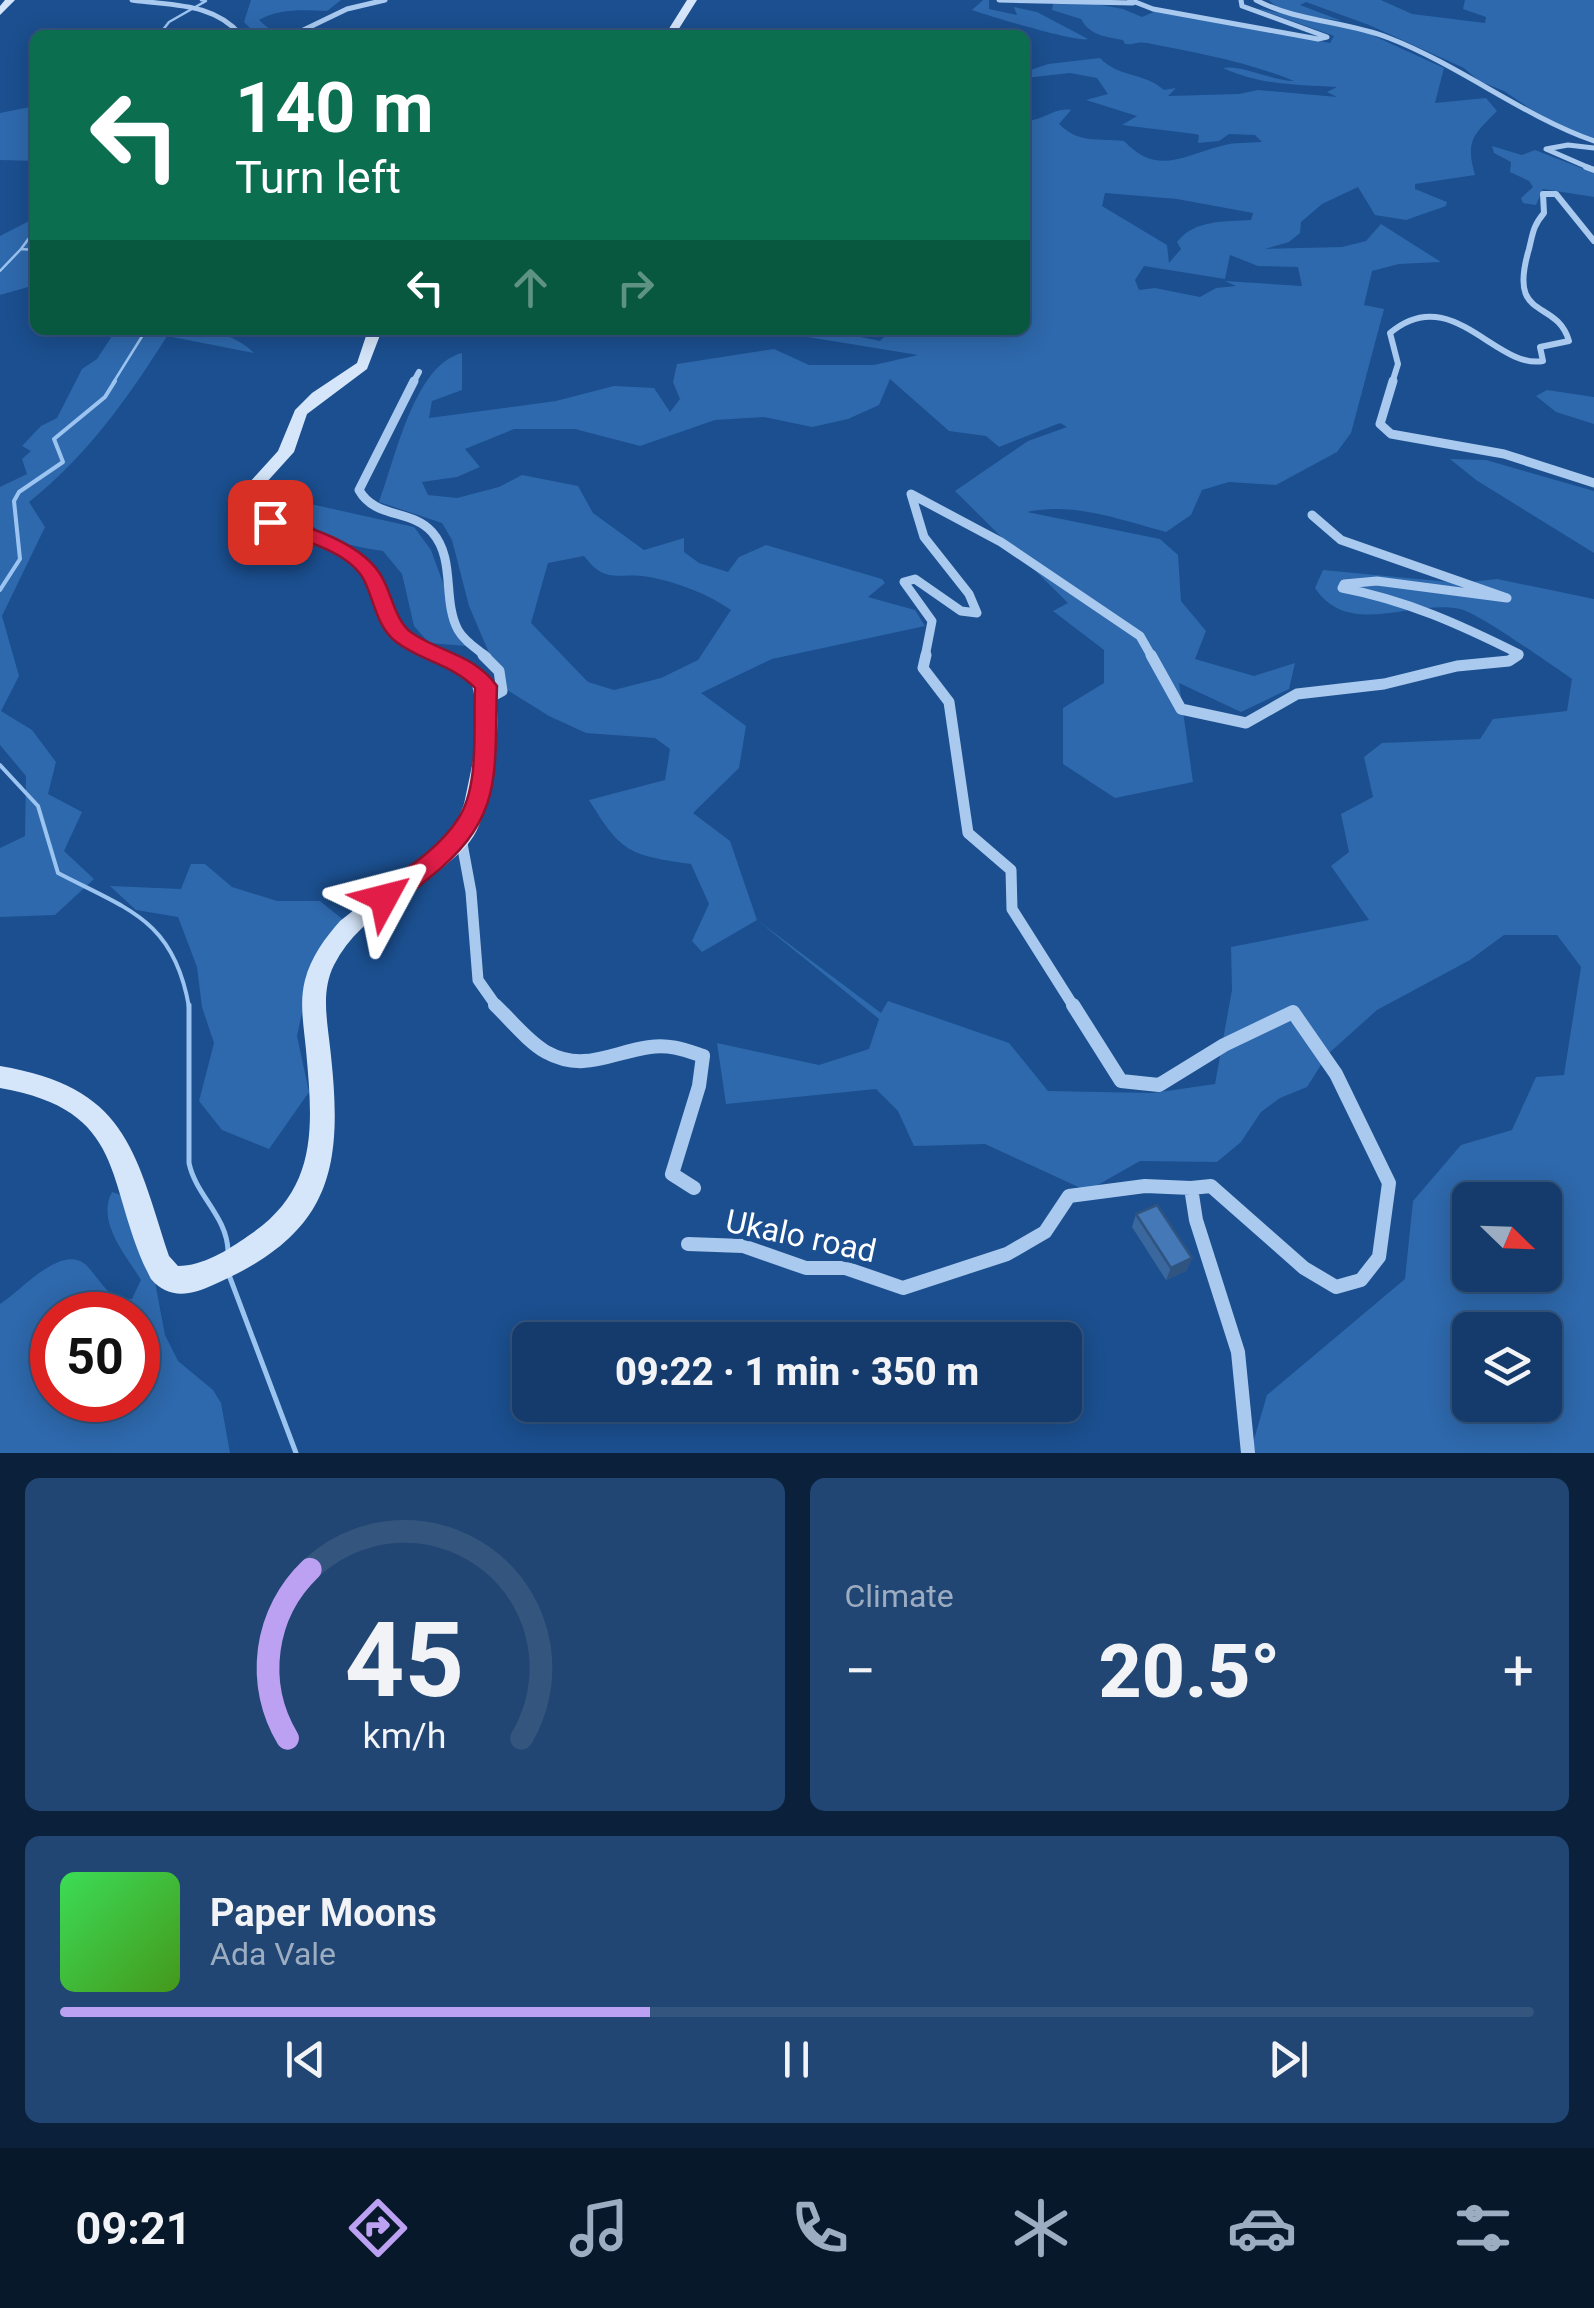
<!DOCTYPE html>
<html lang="en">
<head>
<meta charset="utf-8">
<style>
	:root { --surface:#143b6b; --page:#214673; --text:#f1f3f6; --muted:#9dadc1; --line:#33557e; --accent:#bca0f2 }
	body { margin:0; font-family:Roboto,sans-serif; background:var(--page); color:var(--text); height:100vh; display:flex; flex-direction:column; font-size:38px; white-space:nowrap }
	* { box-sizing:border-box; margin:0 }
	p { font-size:32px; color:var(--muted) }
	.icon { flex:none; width:55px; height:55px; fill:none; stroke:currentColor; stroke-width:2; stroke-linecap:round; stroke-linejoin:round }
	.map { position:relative; height:1453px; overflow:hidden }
	.sheet { display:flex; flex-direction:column; gap:25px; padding:25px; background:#0b203b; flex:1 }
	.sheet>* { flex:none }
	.top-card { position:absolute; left:30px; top:30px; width:1000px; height:305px; border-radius:15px; box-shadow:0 5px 25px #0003,0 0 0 2px var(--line); background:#0b6e4f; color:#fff; overflow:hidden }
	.needle { width:65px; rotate:113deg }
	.fabs { position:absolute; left:1452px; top:1182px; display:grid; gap:20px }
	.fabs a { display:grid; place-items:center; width:110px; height:110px; border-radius:15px; background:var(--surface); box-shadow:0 5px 25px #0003,0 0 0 2px var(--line); font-size:50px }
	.speed { position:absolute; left:30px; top:1292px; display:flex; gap:20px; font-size:50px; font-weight:700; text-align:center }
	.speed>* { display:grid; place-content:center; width:130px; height:130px; border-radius:50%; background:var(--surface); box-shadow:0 5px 25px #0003,0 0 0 2px var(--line); line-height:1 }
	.speed .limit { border:15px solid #d22; background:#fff; color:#111 }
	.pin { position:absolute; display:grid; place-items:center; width:85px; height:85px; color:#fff; margin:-42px; border-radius:20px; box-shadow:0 5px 15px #0006 }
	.me { position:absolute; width:110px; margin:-55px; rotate:52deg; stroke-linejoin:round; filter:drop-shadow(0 0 8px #0008) }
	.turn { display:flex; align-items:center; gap:35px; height:210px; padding:0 40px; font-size:45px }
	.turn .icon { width:130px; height:130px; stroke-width:2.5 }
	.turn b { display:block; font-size:70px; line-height:85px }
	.lanes { display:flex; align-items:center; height:95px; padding:0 40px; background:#0003; justify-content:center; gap:50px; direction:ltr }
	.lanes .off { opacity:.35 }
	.big { font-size:75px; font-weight:800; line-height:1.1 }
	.sheet .widget { flex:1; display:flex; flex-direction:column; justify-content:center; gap:15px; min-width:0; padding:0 35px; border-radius:15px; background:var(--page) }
	.sheet .dial { align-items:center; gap:0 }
	.dial svg { height:260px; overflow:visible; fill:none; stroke:var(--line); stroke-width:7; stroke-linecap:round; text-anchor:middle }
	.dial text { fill:var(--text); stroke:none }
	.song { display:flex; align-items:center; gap:30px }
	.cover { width:120px; height:120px; border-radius:15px; background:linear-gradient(135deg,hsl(130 70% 55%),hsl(100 70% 35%)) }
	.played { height:10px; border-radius:5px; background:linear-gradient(90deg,var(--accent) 40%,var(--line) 40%) }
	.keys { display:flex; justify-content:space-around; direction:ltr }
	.heat { display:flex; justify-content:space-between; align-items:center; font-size:55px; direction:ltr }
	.sheet .tiles { flex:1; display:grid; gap:25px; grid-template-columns:1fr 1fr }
	.widget:last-child { grid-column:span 2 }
	.trip { position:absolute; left:512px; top:1322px; width:570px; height:100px; border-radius:15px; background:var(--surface); box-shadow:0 5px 25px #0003,0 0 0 2px var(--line); font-weight:800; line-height:100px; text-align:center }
	.dock { display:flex; height:160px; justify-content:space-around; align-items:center; background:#08182b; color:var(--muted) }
	.dock .icon { width:70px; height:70px }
	.dock .current { color:var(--accent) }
	.dock b { font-size:45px; color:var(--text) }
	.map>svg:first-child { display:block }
	.green { fill:#2e69ad; fill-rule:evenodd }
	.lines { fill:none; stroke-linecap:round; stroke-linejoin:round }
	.stream-far2 { stroke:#9cc4f0; stroke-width:2.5 }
	.stream-far1 { stroke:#9cc4f0; stroke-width:4 }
	.stream { stroke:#9cc4f0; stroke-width:5 }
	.street-far4 { stroke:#a9c9ee; stroke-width:5 }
	.street-far3 { stroke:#a9c9ee; stroke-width:6 }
	.street-far2 { stroke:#a9c9ee; stroke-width:9 }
	.street-far1 { stroke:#a9c9ee; stroke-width:11 }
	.street { stroke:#a9c9ee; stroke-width:14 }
	.secondary { fill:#d6e6fa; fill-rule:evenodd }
	.wall { fill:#3a679d }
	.shaded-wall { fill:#305480 }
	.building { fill:#4478b7; stroke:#305480; stroke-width:2.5 }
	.route { fill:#e11d48; stroke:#92132f; stroke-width:2.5 }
	.labels { text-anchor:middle; stroke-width:10; stroke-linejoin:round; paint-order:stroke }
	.near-street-label { font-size:32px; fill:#fff; stroke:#1b4f8f }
</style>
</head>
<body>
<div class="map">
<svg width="1594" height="1453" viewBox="0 0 1594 1453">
	<rect width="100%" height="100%" fill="#1b4f8f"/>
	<!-- green -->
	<path class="green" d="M251,0H341L327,11C304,10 279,8 259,20L276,35H257L244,22Z
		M983,0H989V9L1017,15L1014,7L1037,12L1088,39C1078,43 989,16 972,10Z
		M1075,0L1123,9L1142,17L1156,11L1330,43L1334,36L1256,8L1361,30L1444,68L1435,103L1486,98L1497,111C1474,135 1465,139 1475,175L1415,184V189L1447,202L1446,206L1406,220L1375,215L1358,187L1322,204L1301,222L1300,233L1289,242L1265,249L1342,247L1366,241L1381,224L1441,262L1399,264L1372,271L1364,305L1384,309L1351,433L1337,452L1276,485L1229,482L1202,490L1191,515L1166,532C1120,520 1075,502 1027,512L1160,539L1178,555L1181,601L1206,631L1195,659L1254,676L1295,663L1289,689L1241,712L1179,683L1193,782L1115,798L1063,764V708L1104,683V650L1053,611L1068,603L955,491L1028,441L1067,427L1060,423L999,447L986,436L949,431L890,379L879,405L848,419L812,427L764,417L715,420L640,446L575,429H514L465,449L480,467L457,477L422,482L428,495L457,498L499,487L522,475L578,486L593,513L644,550L684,538V552L699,563L728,572L739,557L766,545L882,579L885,583L868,597L915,610L925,626L772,659L701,693L746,726L739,768L693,813L730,841L757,920L881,1013L888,1001L1009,1043L1048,1091L1153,1093L1215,1084L1232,990L1231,947L1369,920L1331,866L1349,852L1341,814L1373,797L1364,757L1382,743L1480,739L1493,719L1567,711L1572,679C1553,666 1477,612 1460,609C1412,599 1349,639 1315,588L1323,570L1460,583L1497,579L1594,599V1453H1250L1267,1395L1405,1279L1413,1201L1461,1145L1512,1130L1536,1077L1564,1075L1581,967L1557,935H1504L1470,960L1377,1010L1328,1054L1307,1087L1280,1098L1261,1112L1241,1142L1217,1162L1140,1161L1087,1191L985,1144L914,1146L898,1111L876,1089L726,1104L717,1043L819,1065L869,1049L879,1019L757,920L702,952L692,941L709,904L691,864C630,855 622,854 589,800L665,780L670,749L655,738L586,733L549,716L504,688L469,606L452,540L442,523L379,502C396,457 414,365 462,353V390L432,401L429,418L556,401L614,386L654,388L670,412L680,399L673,382L677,364L774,349L809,365H874L918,355L765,330H853L851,335L880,341L891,330H1025V120C1042,123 1052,107 1071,110L1059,124C1079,144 1099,138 1124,141C1157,176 1182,156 1221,146C1234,142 1249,143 1262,142L1255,135L1229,134L1219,141L1198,143L1199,135L1195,134L1122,125L1137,116L1086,100L1108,94L1097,78L1070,73L1025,78V72L1048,64L1100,58C1119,78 1144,72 1164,90L1176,88L1168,96L1239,94L1258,90L1337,97L1327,92L1337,87C1297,85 1260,85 1223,68C1241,64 1272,81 1294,81C1248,62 1198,53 1147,43C1137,41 1135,45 1125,44L1123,40C1106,37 1089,35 1081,19L1052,10L1053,4ZM1105,193L1177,199L1253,213L1251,220C1225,222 1195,219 1177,242L1181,249L1169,263L1167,245L1102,206ZM1230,255L1258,266L1298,267L1302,286L1225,281L1236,286L1216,288L1200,297L1155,288L1139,290L1135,280L1144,266L1225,279ZM584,556C607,586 617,571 649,577C677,582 708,594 731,610L698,660L661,678L614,690L588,682L531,623L548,563ZM1470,1200H1545V1275H1470ZM1470,1330H1545V1405H1470Z
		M1269,0H1381L1412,14L1485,23L1486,17L1463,9L1465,0H1594V140L1544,118L1504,91L1479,81L1464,68L1369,25L1306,2L1300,5L1342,21C1319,17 1283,16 1269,0Z
		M35,106V161L0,160V113Z
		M1492,146L1522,155L1535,150L1594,173V197L1543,189L1536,205L1523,203L1521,198L1533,187L1529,181L1510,172L1511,162L1494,153Z
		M35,218V285L0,295V236Z
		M116,330C161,330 220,319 254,353L167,336C129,397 85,458 29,502L45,527L2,616L19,676L1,711L32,730L56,762L48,794L82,812L64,851L94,879L55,915L0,917V848L25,836L26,776L0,745V487L27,474L22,459L31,451L22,446L41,426L57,418L82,369L97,359Z
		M1547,390L1594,397V424L1556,412L1536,396Z
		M1450,459L1486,460L1594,491V553L1476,480Z
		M288,499L414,527L431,550L466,646L429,643L414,626L402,574L383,551C336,544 316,537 288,499Z
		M191,864H205L232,887L277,901H320L346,922L313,961L297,1036L309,1092L269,1149L222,1130L199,1101L214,1043L202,1007L197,967L178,917L136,910L110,886L181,889Z
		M112,1192L121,1195L151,1261L165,1335L178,1361L213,1390L221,1403L230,1453H0V1304C21,1291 64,1240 88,1267C97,1277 104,1288 114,1298L132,1299L141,1280C126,1255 96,1222 112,1192ZM52,1315H138V1400H52Z"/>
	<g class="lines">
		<!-- stream-far2 -->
		<path class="stream-far2" d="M159,35L169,22L206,1L201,0
			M35,230L21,249L35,250
			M0,271L21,249
			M113,383L146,330"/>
		<!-- stream-far1 -->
		<path class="stream-far1" d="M0,590L20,559L14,501L19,492L63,462L54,439L105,397L115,381
			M0,765L38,806L58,873C129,910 174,920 189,1007"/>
		<!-- stream -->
		<path class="stream" d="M189,1005V1163C196,1196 227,1216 228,1251
			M229,1275L296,1453"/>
		<!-- street-far4 -->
		<path class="street-far4" d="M132,0C172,6 213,2 241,35
			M999,0L1133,3
			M1130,0L1153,9L1318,39L1327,37L1242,6L1241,0
			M1256,0C1297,22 1346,21 1389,38C1461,66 1521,115 1594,141
			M293,35L347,9L385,0
			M1592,169L1546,149L1568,145L1594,148"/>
		<!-- street-far3 -->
		<path class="street-far3" d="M1586,167L1594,170
			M413,383L419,372
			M1392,383L1398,364L1390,333C1451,281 1496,370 1543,361L1540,347L1569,341C1556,297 1507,323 1529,249C1533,233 1533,226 1544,213L1543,194H1556L1594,241"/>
		<!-- street-far2 -->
		<path class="street-far2" d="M414,381L359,490C375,519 412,509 432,532C456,559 442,600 458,630C464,641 477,649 487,657
			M1393,381L1380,424L1391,434L1504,454L1594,483
			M1312,515L1341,540L1507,598L1377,581L1344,584L1342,588C1406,600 1461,625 1519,654L1514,657
			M925,657L932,621L904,582L915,579L961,611L977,613L969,594L924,537L911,494L1001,542L1140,636L1152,657"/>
		<!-- street-far1 -->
		<path class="street-far1" d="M483,655L499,671L502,691L487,699
			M926,655L923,668L949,702L968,833L1011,870L1012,909L1074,1007
			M1151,655L1181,709L1246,723L1297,694L1384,684L1457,666L1509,661L1518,655
			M461,838L471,892L478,980L497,1007"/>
		<!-- street -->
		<path class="street" d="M495,1005C511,1020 527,1041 546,1052C584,1073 612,1052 650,1047C670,1044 685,1050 703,1056L699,1086L672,1174L694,1188
			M1073,1005L1121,1081L1159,1085L1224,1045L1293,1012L1336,1074L1389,1183L1379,1257L1361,1280L1336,1287L1304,1268L1211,1186L1191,1188L1196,1220L1238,1352L1248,1453
			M688,1244L743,1246L806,1268H845L903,1288L1007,1254L1045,1232L1069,1196L1145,1186L1191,1188"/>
		<!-- secondary -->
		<path class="secondary" d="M5,0H15L0,15V6Z
			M687,0H697L675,35H665Z
			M368,330H382L367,369L307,414L294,452L265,484L257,502C285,534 332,530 364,556C388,576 386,612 410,633C435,655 485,653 494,690C500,714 497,742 493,765C489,790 485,824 468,844C428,889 363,908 334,965C321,991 327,1019 330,1047C344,1168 333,1233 213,1285C191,1295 169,1300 151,1279C103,1186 132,1111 0,1088V1066C125,1087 134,1147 169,1256L178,1266C203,1266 228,1250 248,1236C319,1189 313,1126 306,1050C304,1027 299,1003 305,980C311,957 325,938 340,921L453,832L464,804L474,756L477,709L471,680C445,663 410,658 390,634C371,612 372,579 348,561C313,535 268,539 241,502L249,483L278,451L295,410L312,393L357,363Z"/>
	</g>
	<!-- wall -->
	<path class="wall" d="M1136,1214L1192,1258L1186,1271L1166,1280L1132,1227Z"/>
	<!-- shaded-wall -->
	<path class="shaded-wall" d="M1192,1258L1186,1271L1166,1280L1171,1268Z"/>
	<!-- building -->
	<path class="building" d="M1157,1205L1192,1258L1171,1268L1136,1214Z"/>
	<!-- route -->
	<path class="route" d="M270,516C307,526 365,543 383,579C392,596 396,622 412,633C442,653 475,655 497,686C494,775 505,818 429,878C415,889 401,903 384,908L375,905L372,898L375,891C404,870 438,850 458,819C480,786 473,727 475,688C452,664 420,661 395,641C377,627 374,600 364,580C348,549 293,538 263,526V518Z"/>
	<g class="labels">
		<!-- near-street labels -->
		<g class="near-street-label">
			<text transform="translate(801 1236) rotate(12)" y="11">Ukalo road</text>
		</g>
	</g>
</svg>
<div class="fabs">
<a><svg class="needle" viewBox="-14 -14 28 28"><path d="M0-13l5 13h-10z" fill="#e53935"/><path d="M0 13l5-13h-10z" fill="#9dadc1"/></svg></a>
<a><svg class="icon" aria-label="layers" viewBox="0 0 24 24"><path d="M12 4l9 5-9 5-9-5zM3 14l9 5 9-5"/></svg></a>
</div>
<div class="speed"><div class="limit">50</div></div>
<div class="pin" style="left:270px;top:522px;background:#d93025"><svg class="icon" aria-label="arrive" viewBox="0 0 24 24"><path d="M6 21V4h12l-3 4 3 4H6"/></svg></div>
<svg class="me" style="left:384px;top:898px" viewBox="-20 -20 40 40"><path d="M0-17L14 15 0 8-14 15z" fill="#e11d48" stroke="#fff" stroke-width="4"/></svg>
<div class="trip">09:22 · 1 min · 350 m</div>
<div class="top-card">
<div class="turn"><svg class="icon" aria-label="left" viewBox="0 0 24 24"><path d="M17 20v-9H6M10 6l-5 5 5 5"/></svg><div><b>140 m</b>Turn left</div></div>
<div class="lanes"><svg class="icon" aria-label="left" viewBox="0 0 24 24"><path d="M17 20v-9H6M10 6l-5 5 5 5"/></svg><svg class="icon off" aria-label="ahead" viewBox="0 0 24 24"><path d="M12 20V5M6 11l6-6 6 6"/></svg><svg class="icon off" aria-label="right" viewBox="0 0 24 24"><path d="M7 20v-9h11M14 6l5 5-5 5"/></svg></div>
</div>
</div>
<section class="sheet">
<div class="tiles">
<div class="widget dial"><svg viewBox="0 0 100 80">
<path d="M14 69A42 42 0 1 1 86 69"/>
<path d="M14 69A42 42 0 0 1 21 17" stroke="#bca0f2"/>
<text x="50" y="56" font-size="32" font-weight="700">45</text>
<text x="50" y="72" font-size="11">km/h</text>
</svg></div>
<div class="widget"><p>Climate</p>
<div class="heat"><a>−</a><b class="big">20.5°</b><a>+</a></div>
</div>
<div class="widget">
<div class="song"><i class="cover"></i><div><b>Paper Moons</b><p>Ada Vale</p></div></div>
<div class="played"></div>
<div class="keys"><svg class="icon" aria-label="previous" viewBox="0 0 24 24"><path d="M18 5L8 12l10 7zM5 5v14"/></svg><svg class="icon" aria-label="pause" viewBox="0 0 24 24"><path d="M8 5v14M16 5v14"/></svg><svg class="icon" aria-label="next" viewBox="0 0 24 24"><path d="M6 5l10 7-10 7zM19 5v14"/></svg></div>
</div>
</div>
</section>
<nav class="dock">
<b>09:21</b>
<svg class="icon current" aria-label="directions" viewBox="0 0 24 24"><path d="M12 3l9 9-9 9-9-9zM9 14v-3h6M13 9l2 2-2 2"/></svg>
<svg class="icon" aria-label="music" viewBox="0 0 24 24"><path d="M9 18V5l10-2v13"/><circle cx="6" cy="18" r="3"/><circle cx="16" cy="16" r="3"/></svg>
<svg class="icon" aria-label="phone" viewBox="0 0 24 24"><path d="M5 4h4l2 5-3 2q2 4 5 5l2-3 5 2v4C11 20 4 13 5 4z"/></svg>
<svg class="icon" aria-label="climate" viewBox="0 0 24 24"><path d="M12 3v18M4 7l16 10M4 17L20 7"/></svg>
<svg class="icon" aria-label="car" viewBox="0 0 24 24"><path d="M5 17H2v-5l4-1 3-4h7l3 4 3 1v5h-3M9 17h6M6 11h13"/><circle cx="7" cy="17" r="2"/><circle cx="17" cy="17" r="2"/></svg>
<svg class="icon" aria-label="filters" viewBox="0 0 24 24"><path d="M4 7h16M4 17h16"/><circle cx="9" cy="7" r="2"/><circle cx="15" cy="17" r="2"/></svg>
</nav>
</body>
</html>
